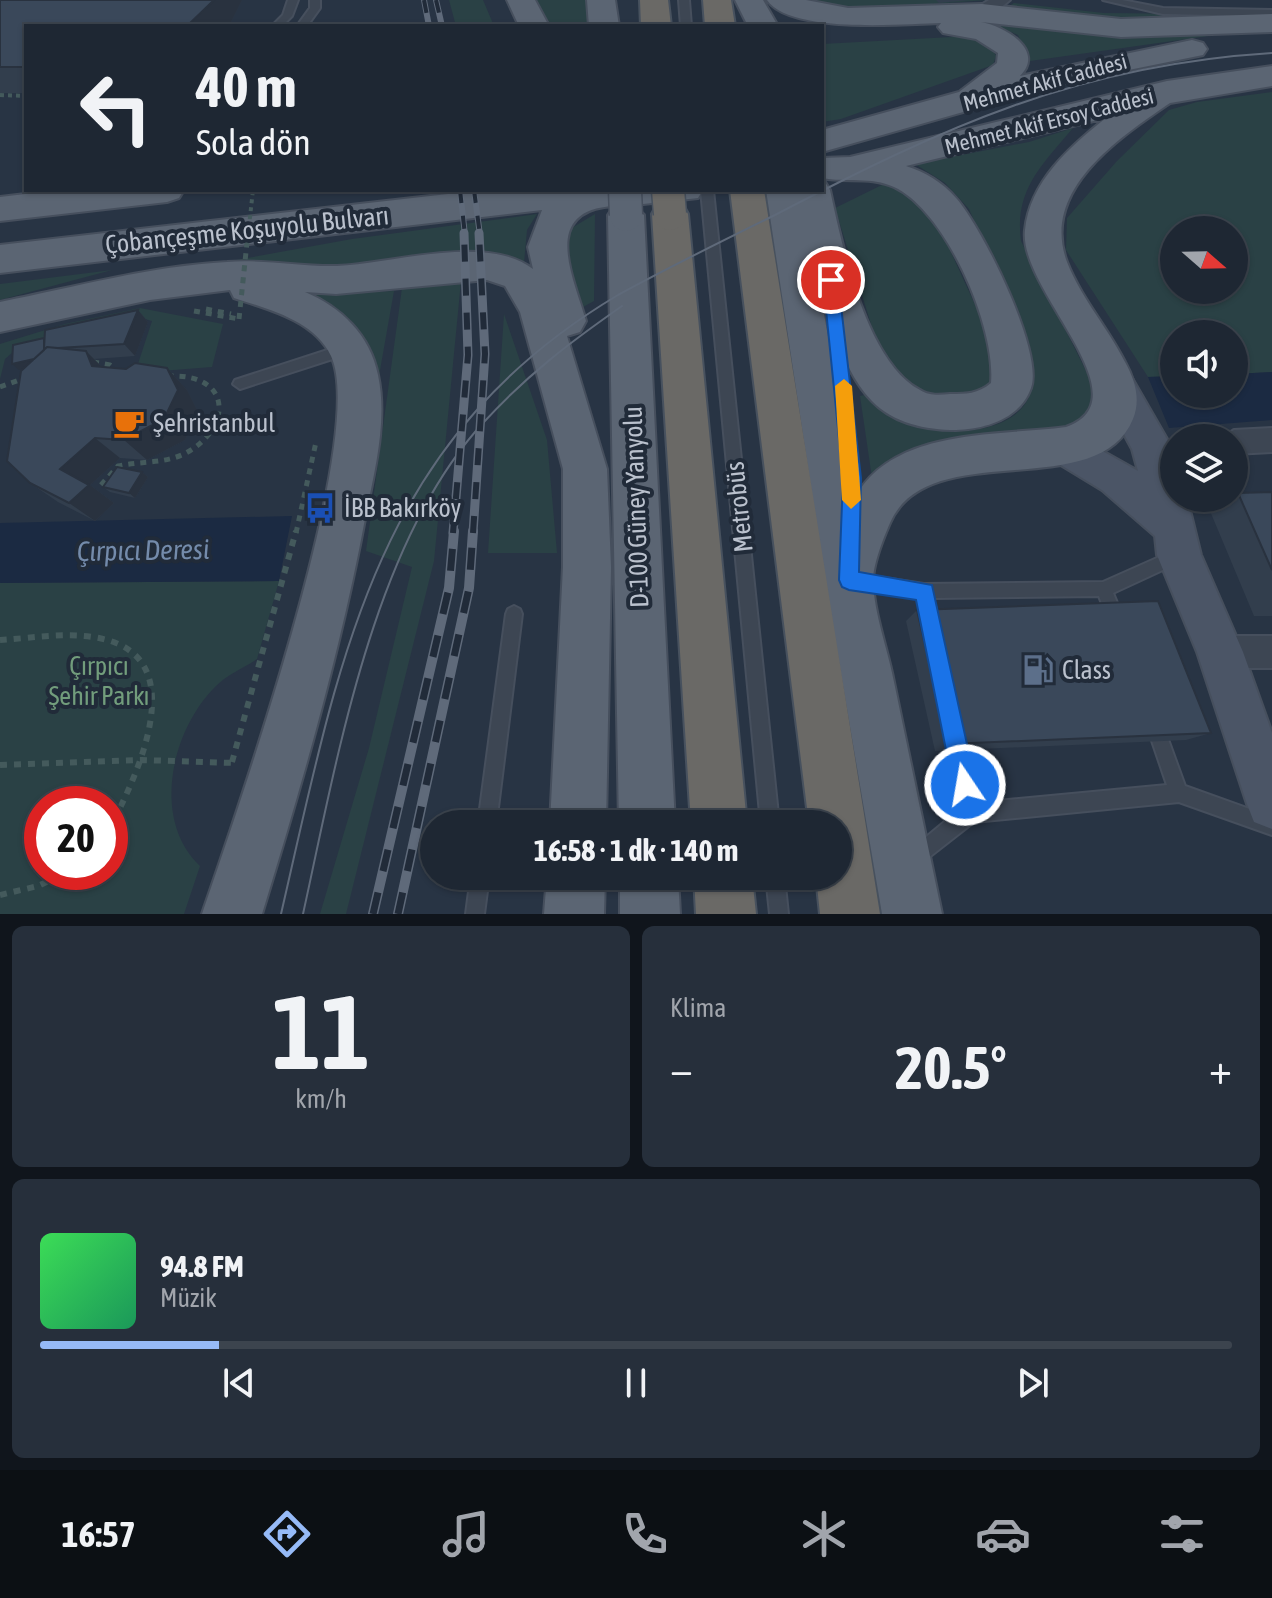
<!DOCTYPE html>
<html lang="tr">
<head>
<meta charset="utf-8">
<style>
	:root { --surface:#1e2733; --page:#262f3b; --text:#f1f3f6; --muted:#a1a5ac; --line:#3c444e; --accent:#96baf7 }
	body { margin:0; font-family:"Asap Condensed",sans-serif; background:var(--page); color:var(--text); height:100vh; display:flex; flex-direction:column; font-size:30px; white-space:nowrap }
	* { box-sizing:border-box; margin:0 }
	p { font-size:26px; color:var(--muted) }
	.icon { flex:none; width:44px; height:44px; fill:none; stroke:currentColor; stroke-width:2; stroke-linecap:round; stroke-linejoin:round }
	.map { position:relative; height:914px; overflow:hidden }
	.sheet { display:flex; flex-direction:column; gap:12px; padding:12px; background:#10151c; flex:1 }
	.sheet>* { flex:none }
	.top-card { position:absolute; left:24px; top:24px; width:800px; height:168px; border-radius:0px; box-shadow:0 2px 6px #0004,0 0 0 2px var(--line); background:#1e2733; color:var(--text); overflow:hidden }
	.needle { width:52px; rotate:110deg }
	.controls { position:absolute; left:1160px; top:216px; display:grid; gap:16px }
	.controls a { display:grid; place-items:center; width:88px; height:88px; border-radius:50%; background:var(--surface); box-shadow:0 2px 6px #0004,0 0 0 2px var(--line); font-size:40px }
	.speed { position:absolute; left:24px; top:786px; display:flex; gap:16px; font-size:40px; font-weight:700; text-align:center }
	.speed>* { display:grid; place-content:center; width:104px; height:104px; border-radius:50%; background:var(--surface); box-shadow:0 2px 6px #0004,0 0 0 2px var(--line); line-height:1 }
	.speed .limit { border:12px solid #d22; background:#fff; color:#111 }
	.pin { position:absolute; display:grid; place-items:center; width:68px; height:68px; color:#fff; margin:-34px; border:4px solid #fff; border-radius:50%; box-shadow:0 2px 8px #0007 }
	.me { position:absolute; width:88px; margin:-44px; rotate:348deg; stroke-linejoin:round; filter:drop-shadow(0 0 6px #0008) }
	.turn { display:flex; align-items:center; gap:28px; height:168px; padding:0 40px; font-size:36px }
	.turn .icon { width:104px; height:104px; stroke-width:2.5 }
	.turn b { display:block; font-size:56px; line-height:68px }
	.big { font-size:60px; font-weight:700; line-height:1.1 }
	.sheet .widget { flex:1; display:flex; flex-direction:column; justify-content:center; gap:12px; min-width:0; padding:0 28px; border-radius:12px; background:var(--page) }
	.sheet .dial { align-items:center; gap:0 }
	.dial b { font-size:104px; line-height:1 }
	.song { display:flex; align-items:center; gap:24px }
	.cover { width:96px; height:96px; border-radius:12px; background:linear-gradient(135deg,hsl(130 70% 55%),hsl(150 70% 35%)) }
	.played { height:8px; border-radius:4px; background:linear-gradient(90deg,var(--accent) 15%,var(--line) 15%) }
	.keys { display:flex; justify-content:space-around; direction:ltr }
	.heat { display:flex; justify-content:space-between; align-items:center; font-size:44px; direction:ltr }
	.sheet .tiles { flex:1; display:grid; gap:12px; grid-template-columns:1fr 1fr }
	.widget:last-child { grid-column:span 2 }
	.trip { position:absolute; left:420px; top:810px; width:432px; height:80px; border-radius:40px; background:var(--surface); box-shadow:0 2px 6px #0004,0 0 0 2px var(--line); font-weight:700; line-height:80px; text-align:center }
	.dock { display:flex; height:128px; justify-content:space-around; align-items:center; background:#0c1014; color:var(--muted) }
	.dock .icon { width:56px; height:56px }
	.dock .selected { color:var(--accent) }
	.dock b { font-size:36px; color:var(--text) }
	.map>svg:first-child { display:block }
	.green { fill:#2a4145; fill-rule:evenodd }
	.water { fill:#1b2a42 }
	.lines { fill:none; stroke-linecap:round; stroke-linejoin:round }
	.service-casing { stroke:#464f5d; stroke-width:4 }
	.minor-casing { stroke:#464f5d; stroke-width:4 }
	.secondary-casing { stroke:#464f5d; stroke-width:4 }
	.primary-casing { stroke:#464f5d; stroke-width:4 }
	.trunk-casing { stroke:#47515e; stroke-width:4 }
	.path-far2 { stroke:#445a5c; stroke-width:4; stroke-dasharray:4 4; stroke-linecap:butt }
	.path-far1 { stroke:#445a5c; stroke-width:5; stroke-dasharray:6 6; stroke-linecap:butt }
	.path { stroke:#445a5c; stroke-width:6; stroke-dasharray:7 7; stroke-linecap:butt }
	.service { fill:#3d4653; fill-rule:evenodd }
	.minor { fill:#3d4653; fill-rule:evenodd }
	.secondary { fill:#4b5566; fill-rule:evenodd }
	.primary { fill:#5b6573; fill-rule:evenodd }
	.trunk { fill:#6a6966; fill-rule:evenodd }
	.tram { stroke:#5f6a7a; stroke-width:2 }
	.rail-far2-casing { stroke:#5f6a7a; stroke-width:6 }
	.rail-far1-casing { stroke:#5f6a7a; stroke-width:9 }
	.rail-casing { stroke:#5f6a7a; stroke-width:10 }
	.rail-far2 { stroke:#212b39; stroke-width:4; stroke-dasharray:13; stroke-linecap:butt }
	.rail-far1 { stroke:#212b39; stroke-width:6; stroke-dasharray:17; stroke-linecap:butt }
	.rail { stroke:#212b39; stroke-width:7; stroke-dasharray:22; stroke-linecap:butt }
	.primary-bridge-casing { stroke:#464f5d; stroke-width:35; stroke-linecap:butt }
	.trunk-bridge-casing { stroke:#47515e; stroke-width:35; stroke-linecap:butt }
	.path-bridge-far1 { stroke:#445a5c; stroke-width:4; stroke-dasharray:4 4; stroke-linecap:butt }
	.path-bridge { stroke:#445a5c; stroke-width:5; stroke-dasharray:6 6; stroke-linecap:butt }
	.primary-bridge { stroke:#5b6573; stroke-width:32 }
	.trunk-bridge { stroke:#6a6966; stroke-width:32 }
	.wall { fill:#323e4d }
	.shaded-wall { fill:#29323f }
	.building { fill:#3a485a; stroke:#29323f; stroke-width:2 }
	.route { fill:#1a73e8; stroke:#114b97; stroke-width:2 }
	.slow { fill:#f59e0b }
	.labels { text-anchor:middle; stroke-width:8; stroke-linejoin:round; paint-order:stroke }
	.far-street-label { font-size:22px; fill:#bac1cd; stroke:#212b39 }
	.street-label { font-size:26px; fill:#bac1cd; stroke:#212b39 }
	.poi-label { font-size:26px; fill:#bac1cd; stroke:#212b39; text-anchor:start }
	.park-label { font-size:26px; fill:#729d7c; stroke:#212b39 }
	.water-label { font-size:28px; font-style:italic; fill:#748bab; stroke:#212b39 }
</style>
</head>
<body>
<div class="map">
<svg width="1272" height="914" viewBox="0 0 1272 914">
	<rect width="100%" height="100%" fill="#283444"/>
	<!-- green -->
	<path class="green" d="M449,0H483L494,26H456Z
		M536,0H588V26H551Z
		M800,0H987L852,10Z
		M1014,3L1104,13L1194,14C1132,28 1068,15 1006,8Z
		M989,19L1244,31L1030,61L1018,35L990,23Z
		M970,36L992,48L996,56L993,65L841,119L822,122V44Z
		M1272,92V372L1234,374V334H1174V376L1148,377L1066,250L1067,218L1117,161L1169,110L1197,102ZM1174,230H1234V290H1174Z
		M1073,128C1042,165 1014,190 1021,241L1091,381C1093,401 1092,412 1078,427L872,478L860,396L868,394C881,403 894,417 909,423C942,436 1009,436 1028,399C1034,386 1033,370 1032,356L969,209L945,183L915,164L1029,142Z
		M886,183L908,190L937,222L996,350L993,380L976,395L960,400L920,394L884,366L835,208Z
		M537,214L527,230L524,263L477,259L342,270L236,260L352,239Z
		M595,214L594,301L583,307L561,244L565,232Z
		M112,270L0,300V284Z
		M461,281L434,561L346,914H320L369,748L412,567L366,551L402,288Z
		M394,291L379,376C364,337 345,317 310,294Z
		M140,308L223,324L212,367L135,373L152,321L145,319L14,351L5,359L0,379V344L65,324Z
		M504,314L547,440L557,553H488Z
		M279,581L257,659C244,668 226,675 215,687C171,731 151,820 200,866L184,914H0V583ZM42,804H110V872H42Z"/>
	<!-- water -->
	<path class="water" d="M1272,372V420L1169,428L1148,377L1174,376V394H1234V374Z
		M292,516L279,581L0,583V523Z"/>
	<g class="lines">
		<defs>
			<path id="service" d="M288,0H298L292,16L282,26H272L283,15Z
				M310,0H320V8L307,26H297L310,8Z
				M679,0H689L691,26H681Z
				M1103,0H1122L1163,8L1272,10V16L1163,14Z
				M701,190H713L779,824H761Z
				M346,344L352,349L351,353L240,389L233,384L235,380Z
				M1175,550L1180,552L1183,557L1180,562L1113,593L1124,620L1122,625L1116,628L1110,625L1099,596L933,598L940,626L938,631L932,634L926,631L918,597L858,588L853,586L850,581L853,576L858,574L924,584L1103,582Z
				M514,606L520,609L522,614L496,824H478L506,614L508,609Z
				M1155,718L1161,720L1185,786L1272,817V835L1179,802L974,822L919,865L913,868L907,865L904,859L907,853L960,809L946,733L948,727L954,725L960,727L962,733L977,803L1167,785L1147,726L1149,720Z
				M471,876H489L484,914H466Z
				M766,876H784L788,914H770Z"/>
			<path id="minor" d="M989,0H1010L989,17H975V9Z
				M1272,428V452L1234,454V438H1222L1234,430Z
				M1220,636H1272V668H1220L1209,663L1204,652L1209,641Z"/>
			<path id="secondary" d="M1116,369L1129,373L1171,446L1174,498H1187L1201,555L1243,652L1272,733V829L1254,822L1247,804L1197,652L1157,555L1155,536L1102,490L1051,459L1045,447L1051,435L1065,430L1138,471L1132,449L1097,384L1103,373Z"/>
			<path id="primary" d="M507,0H535L549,26H519Z
				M587,0H615L619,26H589Z
				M735,0H763L778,26H748Z
				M767,0H806L848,8L982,4L1121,19L1272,14V32L1121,37L981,22C1004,26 1046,50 1020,76L1192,40L1203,43L1207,49L1203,55L1069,82L822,152V130L959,92L997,63L998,53L976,39L943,33L938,27L941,23C903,24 790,34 767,0Z
				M1272,66V86L1170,103C1119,138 1040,190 1067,262C1081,298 1108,328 1125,362C1135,380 1141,399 1133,419C1098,505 928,435 890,523C883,539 873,565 873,581C874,614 888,650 894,682C910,760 926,837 942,914H882L825,580L766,190H822V181L825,182L830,190C842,245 866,362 920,390C929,396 940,395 950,394C966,394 978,394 991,383C996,327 946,211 894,187C871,176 846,183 822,178V158L850,157L1167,81ZM1106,118C1069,147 1030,182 1025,230C1018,290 1147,398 1066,427C998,436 897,428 857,494L821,298C827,306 830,321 834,331C842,355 854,383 872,401C893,423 926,430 956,430C985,429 1020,419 1031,388C1044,352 982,227 956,198C942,182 925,172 906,166Z
				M59,190H184L179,198L167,202L0,221V197Z
				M483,190H703L698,198L634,205L644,215L675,824H619L608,215L614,206C540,210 573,276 586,321L580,332L567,336L607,469L611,567L606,824H550L563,567V469L520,312L505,286L487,280L336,294L305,292C341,307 370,335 378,375C388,422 374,473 365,519C340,653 302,784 262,914H202C235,818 369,436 331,356C315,321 268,309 234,298L230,290L150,300L0,332V302C75,287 151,266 227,262C264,259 300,267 337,266C392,264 486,233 533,269L528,247L542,210L0,273V245Z
				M547,876H605L604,914H544Z
				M620,876H678L680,914H620Z"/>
			<path id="trunk" d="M640,0H668L671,26H641Z
				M703,0H731L735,26H705Z
				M730,190H764L880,914H820L816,876H838V824H809Z
				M670,201L683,205L688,214L747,824H691L652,214L657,205Z
				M694,876H752L756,914H696Z"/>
		</defs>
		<!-- service casing -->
		<use href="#service" class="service-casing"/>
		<!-- minor casing -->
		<use href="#minor" class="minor-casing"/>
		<!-- secondary casing -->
		<use href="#secondary" class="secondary-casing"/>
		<!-- primary casing -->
		<use href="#primary" class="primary-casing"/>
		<!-- trunk casing -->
		<use href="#trunk" class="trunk-casing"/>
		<!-- path-far2 -->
		<path class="path-far2" d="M0,95L26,96"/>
		<!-- path-far1 -->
		<path class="path-far1" d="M206,309L231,314
			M194,311L239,319
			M93,362L110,365L117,371
			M0,387L25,378
			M101,485L118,466C140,461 165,464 186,453C232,428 233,374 170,376
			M296,533L316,442"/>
		<!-- path -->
		<path class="path" d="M0,640C36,638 81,629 116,643C188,672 134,781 110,828
			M232,762L296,531
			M0,765L142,760L235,763
			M0,895L38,886L67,872"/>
		<!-- service -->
		<use href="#service" class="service"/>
		<!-- minor -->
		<use href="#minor" class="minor"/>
		<!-- secondary -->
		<use href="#secondary" class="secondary"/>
		<!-- primary -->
		<use href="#primary" class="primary"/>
		<!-- trunk -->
		<use href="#trunk" class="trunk"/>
		<!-- tram -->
		<path class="tram" d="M281,914C340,659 373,441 618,295C669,267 722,241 775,215C944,127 1078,65 1272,53
			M303,914C337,760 373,542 483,423C527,375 569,343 622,306"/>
		<defs>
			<path id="rail-far2" d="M424,0L429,26
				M436,0L442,26
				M460,190L465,235
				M474,190L480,235"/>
			<path id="rail-far1" d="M453,533L468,355L464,233
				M473,533L485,354L479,233"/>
			<path id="rail" d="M373,914L449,588L454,531
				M398,914L469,588L473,531"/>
		</defs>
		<!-- rail-far2 casing -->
		<use href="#rail-far2" class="rail-far2-casing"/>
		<!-- rail-far1 casing -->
		<use href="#rail-far1" class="rail-far1-casing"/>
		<!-- rail casing -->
		<use href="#rail" class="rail-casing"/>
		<!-- rail-far2 -->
		<use href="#rail-far2" class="rail-far2"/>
		<!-- rail-far1 -->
		<use href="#rail-far1" class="rail-far1"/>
		<!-- rail -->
		<use href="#rail" class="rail"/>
		<defs>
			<path id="primary-bridge" d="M625,190L626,215"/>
			<path id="trunk-bridge" d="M668,190L670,214"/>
		</defs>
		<!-- primary-bridge casing -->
		<use href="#primary-bridge" class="primary-bridge-casing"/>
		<!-- trunk-bridge casing -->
		<use href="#trunk-bridge" class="trunk-bridge-casing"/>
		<!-- path-bridge-far1 -->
		<path class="path-bridge-far1" d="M248,235L253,190"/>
		<!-- path-bridge -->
		<path class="path-bridge" d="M239,319L248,233"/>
		<!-- primary-bridge -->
		<use href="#primary-bridge" class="primary-bridge"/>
		<!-- trunk-bridge -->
		<use href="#trunk-bridge" class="trunk-bridge"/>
	</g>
	<!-- wall -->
	<path class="wall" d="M0,0H242L231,22L26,26V93H0Z
		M936,0H970L939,3Z
		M138,310L148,322L135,356L94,359L102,367L126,369L167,368L187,390L198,412L185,440L147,460L120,458L90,485L114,503L95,521L58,502L30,483L23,369L19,370Z
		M142,472L148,477L135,498L110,492L103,487Z
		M1272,492V616H1254L1210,511L1230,498H1234V495L1238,493Z
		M917,610L1211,733L1186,740L935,751L906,621Z"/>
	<!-- shaded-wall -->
	<path class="shaded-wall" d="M214,0H242L231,22L227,26H187Z
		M138,310L148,322L135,356L124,344Z
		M86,351L108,373L92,366Z
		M50,355L57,361L19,370L12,364Z
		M167,368L187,390L198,412L185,440L147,460L124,440Z
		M95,438L120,458L90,485L114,503L95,521L69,503L60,469Z
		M142,472L148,477L135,498L129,493Z"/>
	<!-- building -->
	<path class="building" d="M0,0H214L187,26H26V67H0Z
		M138,310L124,344L58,348L47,347L44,349L45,330Z
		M44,338V350L34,359L12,364L13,345Z
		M47,347L86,351L92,366L126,369L135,363L167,368L178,390L164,419L124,440L95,438L60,469L89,485L69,503L30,483L7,461L21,371Z
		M117,467L142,472L129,493L103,487Z
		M1272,492V570L1238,493Z
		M1158,601L1211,733L948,744L917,610Z"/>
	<!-- route -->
	<path class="route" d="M831,275L838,280L861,478L859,572L932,585L976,785L973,793L965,797L957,793L953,785L916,600L849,590L842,587L839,580L843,478L823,280Z"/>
	<!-- slow -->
	<path class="slow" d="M844,379L852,386L861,500L851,509L842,500L835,386Z"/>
	<!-- icons -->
	<defs>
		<symbol id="cafe-bare" viewBox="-9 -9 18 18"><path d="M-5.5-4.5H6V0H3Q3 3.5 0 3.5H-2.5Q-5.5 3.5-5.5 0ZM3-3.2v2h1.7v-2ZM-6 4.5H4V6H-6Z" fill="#e8710a" stroke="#212b39" stroke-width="2.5" paint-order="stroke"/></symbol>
		<symbol id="bus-bare" viewBox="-9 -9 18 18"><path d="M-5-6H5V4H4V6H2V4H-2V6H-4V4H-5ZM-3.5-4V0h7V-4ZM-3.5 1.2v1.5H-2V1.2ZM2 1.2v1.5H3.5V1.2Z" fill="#1a4fb4" stroke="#212b39" stroke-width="2.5" paint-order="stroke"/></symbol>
		<symbol id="fuel-bare" viewBox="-9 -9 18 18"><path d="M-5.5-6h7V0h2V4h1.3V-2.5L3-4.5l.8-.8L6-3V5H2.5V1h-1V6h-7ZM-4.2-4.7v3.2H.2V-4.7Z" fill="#5c6f8a" stroke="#212b39" stroke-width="2.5" paint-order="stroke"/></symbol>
	</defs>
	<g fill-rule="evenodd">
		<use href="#cafe-bare" x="107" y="401" width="44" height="44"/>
		<use href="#bus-bare" x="298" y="486" width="44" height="44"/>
		<use href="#fuel-bare" x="1016" y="648" width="44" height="44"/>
	</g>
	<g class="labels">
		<!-- far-street labels -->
		<g class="far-street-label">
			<text transform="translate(1045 82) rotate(-15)" y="8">Mehmet Akif Caddesi</text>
			<text transform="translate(1049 121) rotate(-14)" y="8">Mehmet Akif Ersoy Caddesi</text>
		</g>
		<!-- street labels -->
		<g class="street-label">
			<text transform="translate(247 230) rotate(-6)" y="9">Çobançeşme Koşuyolu Bulvarı</text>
			<text transform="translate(636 507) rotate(-92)" y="9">D-100 Güney Yanyolu</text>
			<text transform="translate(739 507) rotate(-96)" y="9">Metrobüs</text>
		</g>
		<!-- poi labels -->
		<g class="poi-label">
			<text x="153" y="432">Şehristanbul</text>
			<text x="344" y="517">İBB Bakırköy</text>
			<text x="1062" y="679">Class</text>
		</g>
		<!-- park labels -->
		<g class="park-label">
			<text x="99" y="675">Çırpıcı<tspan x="99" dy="30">Şehir Parkı</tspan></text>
		</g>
		<!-- water labels -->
		<g class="water-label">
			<text transform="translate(143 550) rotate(-1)" y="10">Çırpıcı Deresi</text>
		</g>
	</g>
</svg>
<div class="controls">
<a><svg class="needle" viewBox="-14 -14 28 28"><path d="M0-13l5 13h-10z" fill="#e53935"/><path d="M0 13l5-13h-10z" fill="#a1a5ac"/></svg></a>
<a><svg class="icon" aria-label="sound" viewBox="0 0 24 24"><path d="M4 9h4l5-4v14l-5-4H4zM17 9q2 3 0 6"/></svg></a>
<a><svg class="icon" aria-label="layers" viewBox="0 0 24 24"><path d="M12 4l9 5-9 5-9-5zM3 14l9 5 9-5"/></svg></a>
</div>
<div class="speed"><div class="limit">20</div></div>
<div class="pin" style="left:831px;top:280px;background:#d93025"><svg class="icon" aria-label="arrive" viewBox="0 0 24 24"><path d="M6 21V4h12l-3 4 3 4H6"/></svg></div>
<svg class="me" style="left:965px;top:785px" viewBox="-20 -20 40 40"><circle r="17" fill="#1a73e8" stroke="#fff" stroke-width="3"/><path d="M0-11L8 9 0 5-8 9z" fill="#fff"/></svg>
<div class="trip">16:58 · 1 dk · 140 m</div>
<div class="top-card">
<div class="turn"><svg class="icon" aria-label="left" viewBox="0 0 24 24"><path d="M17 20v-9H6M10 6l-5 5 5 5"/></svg><div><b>40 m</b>Sola dön</div></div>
</div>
</div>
<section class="sheet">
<div class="tiles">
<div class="widget dial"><b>11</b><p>km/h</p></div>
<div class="widget"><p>Klima</p>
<div class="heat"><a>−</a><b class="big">20.5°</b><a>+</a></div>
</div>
<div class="widget">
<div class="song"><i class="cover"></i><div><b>94.8 FM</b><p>Müzik</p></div></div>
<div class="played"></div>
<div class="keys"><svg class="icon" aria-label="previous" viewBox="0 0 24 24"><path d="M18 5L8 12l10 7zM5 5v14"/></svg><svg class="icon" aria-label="pause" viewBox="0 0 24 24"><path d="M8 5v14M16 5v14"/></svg><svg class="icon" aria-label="next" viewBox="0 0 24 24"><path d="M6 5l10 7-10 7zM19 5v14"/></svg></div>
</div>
</div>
</section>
<nav class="dock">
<b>16:57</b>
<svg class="icon selected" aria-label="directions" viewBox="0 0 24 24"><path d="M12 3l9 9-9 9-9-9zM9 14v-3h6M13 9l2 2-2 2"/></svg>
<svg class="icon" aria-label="music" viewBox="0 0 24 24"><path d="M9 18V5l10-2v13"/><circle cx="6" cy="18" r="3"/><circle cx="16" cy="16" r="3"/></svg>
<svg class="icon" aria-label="phone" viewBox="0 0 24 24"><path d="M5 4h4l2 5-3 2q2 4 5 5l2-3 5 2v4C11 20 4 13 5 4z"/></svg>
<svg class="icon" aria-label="climate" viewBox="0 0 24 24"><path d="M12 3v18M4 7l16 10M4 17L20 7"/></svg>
<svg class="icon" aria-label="car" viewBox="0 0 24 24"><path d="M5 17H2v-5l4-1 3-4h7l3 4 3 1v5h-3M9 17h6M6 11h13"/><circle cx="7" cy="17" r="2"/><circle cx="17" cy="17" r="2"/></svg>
<svg class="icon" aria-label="filters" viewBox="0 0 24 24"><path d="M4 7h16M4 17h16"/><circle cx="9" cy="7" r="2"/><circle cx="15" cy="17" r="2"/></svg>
</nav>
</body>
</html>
